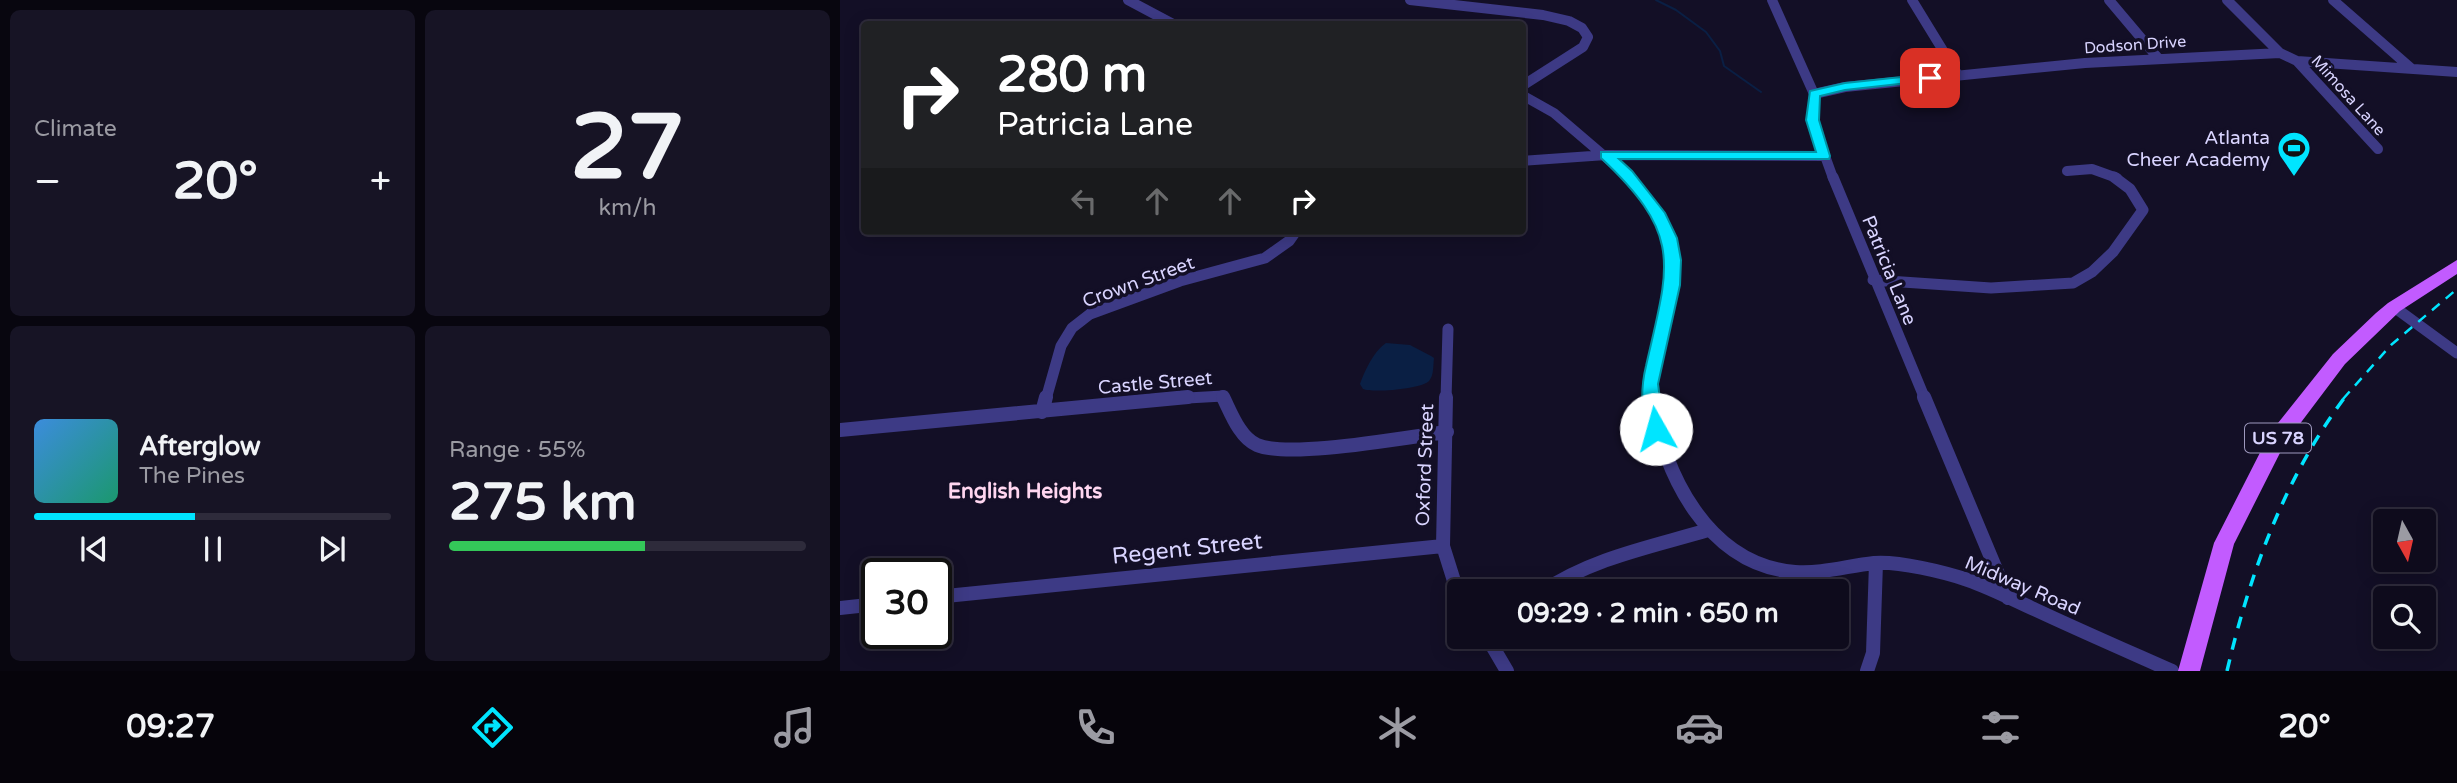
<!DOCTYPE html>
<html lang="en">
<head>
<meta charset="utf-8">
<style>
	:root { --surface:#0e0b1c; --page:#171425; --text:#f1f3f6; --muted:#9b9ba3; --line:#2e2b3b; --accent:#00e5ff }
	body { margin:0; font-family:"Varela Round",sans-serif; background:var(--page); color:var(--text); height:100vh; display:flex; flex-direction:column; font-size:26px; white-space:nowrap }
	* { box-sizing:border-box; margin:0 }
	p { font-size:23px; color:var(--muted) }
	.icon { flex:none; width:38px; height:38px; fill:none; stroke:currentColor; stroke-width:2; stroke-linecap:round; stroke-linejoin:round }
	.map { position:relative; flex:1; overflow:hidden }
	.sheet { display:flex; flex-direction:column; gap:10px; padding:10px; background:#08060f; width:840px }
	.sheet>* { flex:none }
	.hud { position:absolute; left:21px; top:21px; width:665px; height:214px; border-radius:7px; box-shadow:0 4px 18px #0003,0 0 0 2px var(--line); background:#202124; color:#fff; overflow:hidden }
	.needle { width:46px; rotate:172deg }
	.tools { position:absolute; left:1533px; top:509px; display:grid; gap:14px }
	.tools a { display:grid; place-items:center; width:63px; height:63px; border-radius:7px; background:var(--surface); box-shadow:0 4px 18px #0003,0 0 0 2px var(--line); font-size:35px }
	.speed { position:absolute; left:21px; top:558px; display:flex; gap:14px; font-size:35px; font-weight:700; text-align:center }
	.speed>* { display:grid; place-content:center; width:91px; height:91px; border-radius:50%; background:var(--surface); box-shadow:0 4px 18px #0003,0 0 0 2px var(--line); line-height:1 }
	.speed .limit { border:4px solid #111; border-radius:10px; background:#fff; color:#111 }
	.pin { position:absolute; display:grid; place-items:center; width:60px; height:60px; color:#fff; margin:-30px; border-radius:14px; box-shadow:0 4px 10px #0006 }
	.me { position:absolute; width:77px; margin:-38px; rotate:353deg; stroke-linejoin:round; filter:drop-shadow(0 0 5px #0008) }
	.turn { display:flex; align-items:center; gap:24px; height:147px; padding:0 21px; font-size:32px }
	.turn .icon { width:91px; height:91px; stroke-width:2.5 }
	.turn b { display:block; font-size:49px; line-height:60px }
	.lanes { display:flex; align-items:center; height:66px; padding:0 21px; background:#0003; justify-content:center; gap:35px; direction:ltr }
	.lanes .off { opacity:.35 }
	.big { font-size:52px; font-weight:700; line-height:1.1 }
	.sheet .widget { flex:1; display:flex; flex-direction:column; justify-content:center; gap:10px; min-width:0; padding:0 24px; border-radius:10px; background:var(--page) }
	.sheet .dial { align-items:center; gap:0 }
	.dial b { font-size:91px; line-height:1 }
	.song { display:flex; align-items:center; gap:21px }
	.cover { width:84px; height:84px; border-radius:10px; background:linear-gradient(135deg,hsl(210 70% 55%),hsl(160 70% 35%)) }
	.played { height:7px; border-radius:4px; background:linear-gradient(90deg,var(--accent) 45%,var(--line) 45%) }
	.keys { display:flex; justify-content:space-around; direction:ltr }
	.heat { display:flex; justify-content:space-between; align-items:center; font-size:38px; direction:ltr }
	.charge { height:10px; border-radius:5px; background:linear-gradient(90deg,#34c759 55%,var(--line) 0) }
	.sheet .tiles { flex:1; display:grid; gap:10px; grid-template-columns:repeat(2,1fr) }
	.trip { position:absolute; left:607px; top:579px; width:402px; height:70px; border-radius:7px; background:var(--surface); box-shadow:0 4px 18px #0003,0 0 0 2px var(--line); font-weight:700; line-height:70px; text-align:center }
	.tab-bar { display:flex; height:112px; justify-content:space-around; align-items:center; background:#06040b; color:var(--muted) }
	.tab-bar .icon { width:49px; height:49px }
	.tab-bar .active { color:var(--accent) }
	.tab-bar b { font-size:32px; color:var(--text) }
	main { display:flex; flex:1; min-height:0 }
	.map>svg:first-child { display:block }
	.water { fill:#0a1f44 }
	.lines { fill:none; stroke-linecap:round; stroke-linejoin:round }
	.stream { stroke:#0a1f44; stroke-width:2 }
	.minor-far2 { stroke:#3d3a85; stroke-width:10 }
	.minor-far1 { stroke:#3d3a85; stroke-width:11 }
	.minor { stroke:#3d3a85; stroke-width:14 }
	.primary { fill:#c25bff; fill-rule:evenodd }
	.rail-far1 { stroke:#00e5ff; stroke-width:2.5; stroke-dasharray:10 8; stroke-linecap:butt }
	.rail { stroke:#00e5ff; stroke-width:3.5; stroke-dasharray:12 10; stroke-linecap:butt }
	.route { fill:#00e5ff; stroke:#0095a6; stroke-width:2 }
	.labels { text-anchor:middle; stroke-width:7; stroke-linejoin:round; paint-order:stroke }
	.far-street-label { font-size:16px; fill:#d9d4ff; stroke:#130f26 }
	.shield { fill:#130f26; stroke:#9e99be; stroke-width:2 }
	.shield-label { font-size:18px; font-weight:bold; fill:#d9d4ff }
	.poi-label { font-size:19px; fill:#d9d4ff; stroke:#130f26; text-anchor:end }
	.street-label { font-size:19px; fill:#d9d4ff; stroke:#130f26 }
	.neighbourhood-label { font-size:21px; font-weight:bold; fill:#ffd6f0; stroke:#130f26 }
	.near-street-label { font-size:23px; fill:#d9d4ff; stroke:#130f26 }
</style>
</head>
<body>
<main>
<section class="sheet">
<div class="tiles">
<div class="widget"><p>Climate</p>
<div class="heat"><a>−</a><b class="big">20°</b><a>+</a></div>
</div>
<div class="widget dial"><b>27</b><p>km/h</p></div>
<div class="widget">
<div class="song"><i class="cover"></i><div><b>Afterglow</b><p>The Pines</p></div></div>
<div class="played"></div>
<div class="keys"><svg class="icon" aria-label="previous" viewBox="0 0 24 24"><path d="M18 5L8 12l10 7zM5 5v14"/></svg><svg class="icon" aria-label="pause" viewBox="0 0 24 24"><path d="M8 5v14M16 5v14"/></svg><svg class="icon" aria-label="next" viewBox="0 0 24 24"><path d="M6 5l10 7-10 7zM19 5v14"/></svg></div>
</div>
<div class="widget"><p>Range · 55%</p><b class="big">275 km</b><div class="charge"></div></div>
</div>
</section>
<div class="map">
<svg width="1617" height="671" viewBox="0 0 1617 671">
	<rect width="100%" height="100%" fill="#130f26"/>
	<!-- water -->
	<path class="water" d="M546,343L570,345L591,356L594,358C593,366 594,375 589,381C582,389 533,393 523,389L520,384C525,370 534,351 546,343Z"/>
	<g class="lines">
		<!-- stream -->
		<path class="stream" d="M816,0L836,10L866,32L880,51L884,66L921,92"/>
		<!-- minor-far2 -->
		<path class="minor-far2" d="M288,0L333,24
			M570,0L703,15L729,21L742,28L748,37L743,47L682,86
			M932,0L974,94L972,120L993,178
			M1072,0L1118,75
			M1269,0L1318,58
			M1387,0L1440,53
			M1493,0L1572,69
			M1457,61L1538,149
			M974,94L1005,87L1245,63L1440,53L1457,61L1617,72
			M682,95L714,113L790,178
			M682,161L766,155L984,156
			M1227,171L1252,169L1277,178"/>
		<!-- minor-far1 -->
		<path class="minor-far1" d="M789,177C803,196 819,213 828,235C844,275 819,343 810,384L812,399
			M993,177L1085,399
			M1033,280L1151,288L1233,283L1252,272L1273,252L1303,210L1290,189L1274,177
			M1554,307L1617,353
			M206,399L221,346L232,328L250,314L340,281L425,258L449,241L456,231
			M330,399L383,396L384,399
			M606,399L608,329"/>
		<!-- minor -->
		<path class="minor" d="M383,397C391,413 400,438 417,445C450,459 567,437 607,432
			M606,397L603,546L620,600
			M812,397C822,473 868,565 955,572C982,574 1007,566 1034,563C1059,561 1104,572 1128,580C1151,588 1174,600 1196,610C1241,631 1287,651 1332,671
			M1084,397L1168,598
			M202,412L206,397
			M0,430L348,397
			M702,592C752,558 811,547 868,530
			M96,597L603,546
			M0,608L37,604
			M647,637L667,671
			M1027,671L1033,653L1036,563"/>
		<!-- primary -->
		<path class="primary" d="M1617,260V274L1560,311L1505,364L1444,445L1394,544L1360,671H1338L1374,543L1430,433L1493,354L1536,313L1548,303Z"/>
		<!-- rail-far1 -->
		<path class="rail-far1" d="M1503,399L1551,345L1617,289"/>
		<!-- rail -->
		<path class="rail" d="M1387,671C1410,573 1444,479 1505,397"/>
	</g>
	<!-- route -->
	<path class="route" d="M1090,74L1095,75V80L1005,90L980,96L979,120L990,156L989,159H779L792,171L825,213L837,238L841,260L840,285L818,384L824,429L822,435L816,437L809,435C800,416 801,386 806,366C829,264 844,236 761,158V152H976L966,120L970,91L1005,83Z"/>
	<!-- icons -->
	<defs>
		<symbol id="stadium-pin" viewBox="-11 -11 22 30"><path d="M0 17L-7.5 6A9.5 9.5 0 1 1 7.5 6Z" fill="#00e5ff" stroke="#130f26"/><path d="M0-5a6.5 5 0 1 0 0 10a6.5 5 0 1 0 0-10ZM-3.5-1.8h7v3.6h-7Z" fill="#111"/></symbol>
	</defs>
	<g fill-rule="evenodd">
		<use href="#stadium-pin" x="1435" y="129" width="38" height="52"/>
	</g>
	<g class="labels">
		<!-- far-street labels -->
		<g class="far-street-label">
			<text transform="translate(1295 44) rotate(-4)" y="6">Dodson Drive</text>
			<text transform="translate(1509 95) rotate(48)" y="6">Mimosa Lane</text>
		</g>
		<!-- shield labels -->
		<rect class="shield" x="1405" y="423.5" width="66" height="29" rx="5"/>
		<g class="shield-label">
			<text x="1438" y="444">US 78</text>
		</g>
		<!-- poi labels -->
		<g class="poi-label">
			<text x="1430" y="144">Atlanta<tspan x="1430" dy="22">Cheer Academy</tspan></text>
		</g>
		<!-- street labels -->
		<g class="street-label">
			<text transform="translate(1050 270) rotate(68)" y="7">Patricia Lane</text>
			<text transform="translate(298 281) rotate(-20)" y="7">Crown Street</text>
			<text transform="translate(315 382) rotate(-5)" y="7">Castle Street</text>
			<text transform="translate(584 465) rotate(-88)" y="7">Oxford Street</text>
			<text transform="translate(1183 585) rotate(23)" y="7">Midway Road</text>
		</g>
		<!-- neighbourhood labels -->
		<g class="neighbourhood-label">
			<text x="185" y="498">English Heights</text>
		</g>
		<!-- near-street labels -->
		<g class="near-street-label">
			<text transform="translate(347 548) rotate(-6)" y="8">Regent Street</text>
		</g>
	</g>
</svg>
<div class="tools">
<a><svg class="needle" viewBox="-14 -14 28 28"><path d="M0-13l5 13h-10z" fill="#e53935"/><path d="M0 13l5-13h-10z" fill="#9b9ba3"/></svg></a>
<a><svg class="icon" aria-label="search" viewBox="0 0 24 24"><circle cx="10" cy="10" r="6"/><path d="M15 15l6 6"/></svg></a>
</div>
<div class="speed"><div class="limit">30</div></div>
<div class="pin" style="left:1090px;top:78px;background:#d93025"><svg class="icon" aria-label="arrive" viewBox="0 0 24 24"><path d="M6 21V4h12l-3 4 3 4H6"/></svg></div>
<svg class="me" style="left:816px;top:429px" viewBox="-20 -20 40 40"><circle r="19" fill="#fff"/><path d="M0-13L10 11 0 6-10 11z" fill="#00e5ff"/></svg>
<div class="trip">09:29 · 2 min · 650 m</div>
<div class="hud">
<div class="turn"><svg class="icon" aria-label="right" viewBox="0 0 24 24"><path d="M7 20v-9h11M14 6l5 5-5 5"/></svg><div><b>280 m</b>Patricia Lane</div></div>
<div class="lanes"><svg class="icon off" aria-label="left" viewBox="0 0 24 24"><path d="M17 20v-9H6M10 6l-5 5 5 5"/></svg><svg class="icon off" aria-label="ahead" viewBox="0 0 24 24"><path d="M12 20V5M6 11l6-6 6 6"/></svg><svg class="icon off" aria-label="ahead" viewBox="0 0 24 24"><path d="M12 20V5M6 11l6-6 6 6"/></svg><svg class="icon" aria-label="right" viewBox="0 0 24 24"><path d="M7 20v-9h11M14 6l5 5-5 5"/></svg></div>
</div>
</div>
</main>
<nav class="tab-bar">
<b>09:27</b>
<svg class="icon active" aria-label="directions" viewBox="0 0 24 24"><path d="M12 3l9 9-9 9-9-9zM9 14v-3h6M13 9l2 2-2 2"/></svg>
<svg class="icon" aria-label="music" viewBox="0 0 24 24"><path d="M9 18V5l10-2v13"/><circle cx="6" cy="18" r="3"/><circle cx="16" cy="16" r="3"/></svg>
<svg class="icon" aria-label="phone" viewBox="0 0 24 24"><path d="M5 4h4l2 5-3 2q2 4 5 5l2-3 5 2v4C11 20 4 13 5 4z"/></svg>
<svg class="icon" aria-label="climate" viewBox="0 0 24 24"><path d="M12 3v18M4 7l16 10M4 17L20 7"/></svg>
<svg class="icon" aria-label="car" viewBox="0 0 24 24"><path d="M5 17H2v-5l4-1 3-4h7l3 4 3 1v5h-3M9 17h6M6 11h13"/><circle cx="7" cy="17" r="2"/><circle cx="17" cy="17" r="2"/></svg>
<svg class="icon" aria-label="filters" viewBox="0 0 24 24"><path d="M4 7h16M4 17h16"/><circle cx="9" cy="7" r="2"/><circle cx="15" cy="17" r="2"/></svg>
<b>20°</b>
</nav>
</body>
</html>
